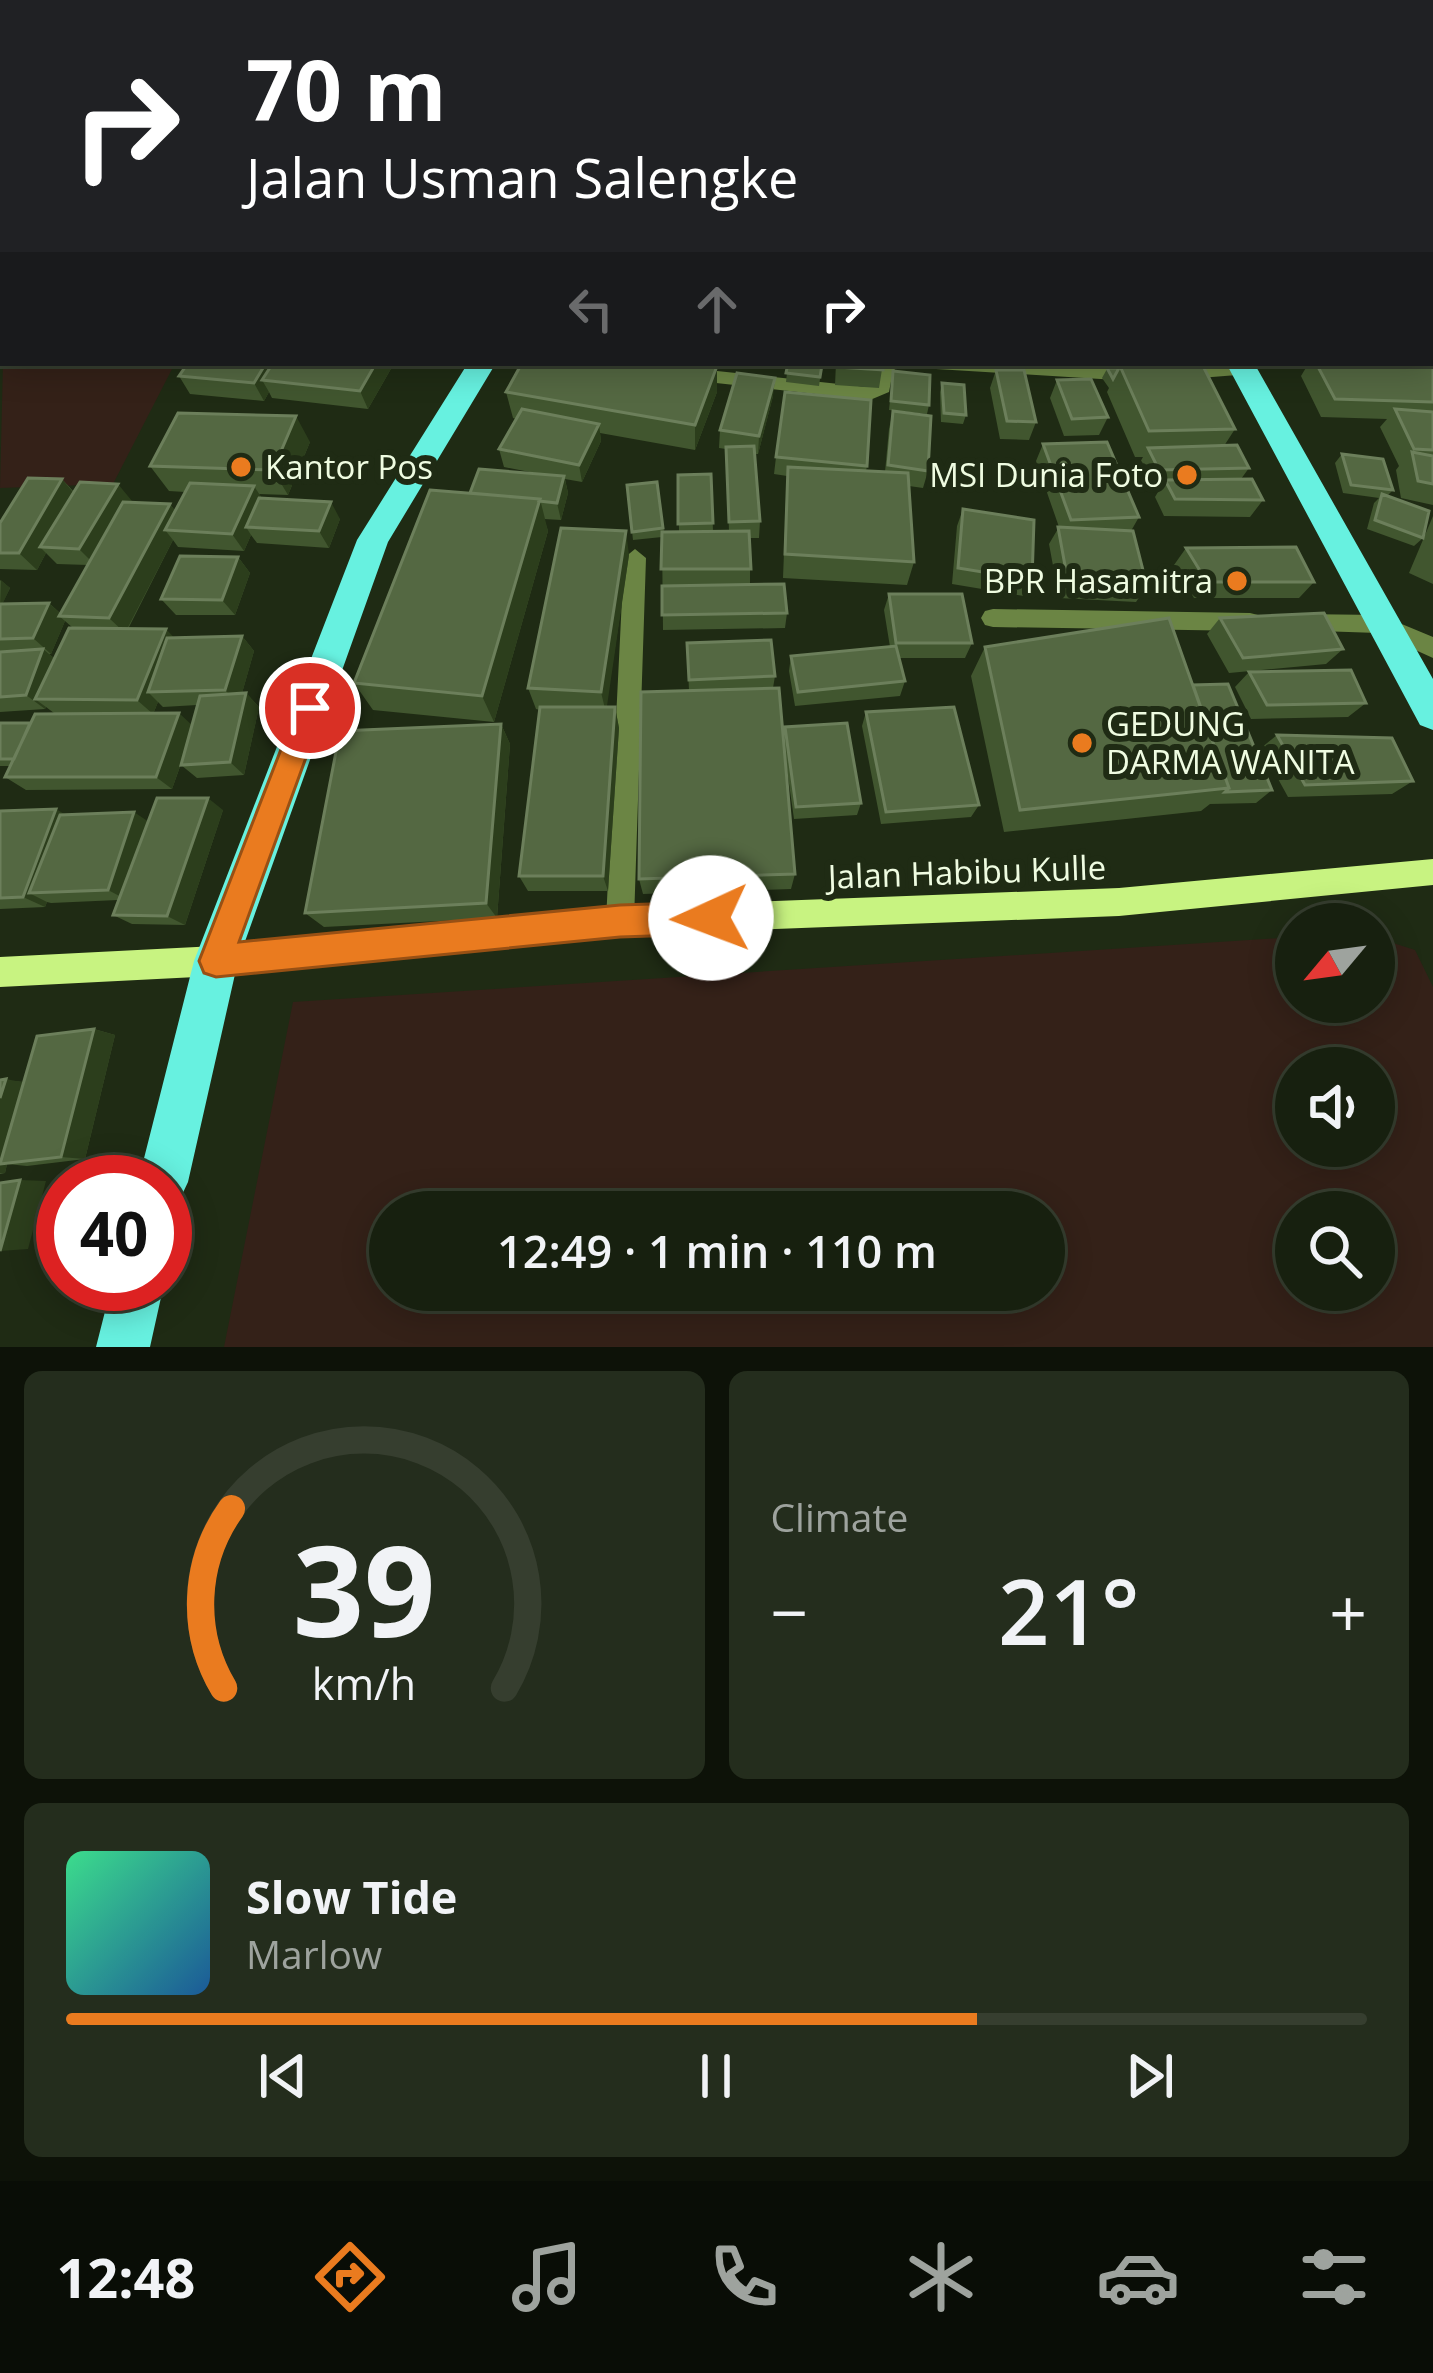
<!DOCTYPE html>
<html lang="en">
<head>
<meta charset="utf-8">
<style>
	:root { --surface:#17200f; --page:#242d1d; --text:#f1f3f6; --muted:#9ea39e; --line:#363e2f; --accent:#ea7b1f }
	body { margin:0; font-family:"Open Sans",sans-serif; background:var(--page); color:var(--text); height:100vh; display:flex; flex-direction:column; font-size:45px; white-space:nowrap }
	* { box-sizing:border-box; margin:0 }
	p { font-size:39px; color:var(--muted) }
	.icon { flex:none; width:66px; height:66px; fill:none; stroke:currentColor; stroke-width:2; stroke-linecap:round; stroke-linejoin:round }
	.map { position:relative; height:1347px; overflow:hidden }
	.sheet { display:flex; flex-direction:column; gap:24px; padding:24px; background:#0d1208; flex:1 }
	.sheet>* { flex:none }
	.top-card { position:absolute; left:0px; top:0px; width:1434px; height:366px; box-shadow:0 6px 30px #0003,0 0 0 3px var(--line); background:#202124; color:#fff; overflow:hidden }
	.needle { width:78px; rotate:241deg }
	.controls { position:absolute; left:1275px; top:903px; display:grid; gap:24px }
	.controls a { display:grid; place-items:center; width:120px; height:120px; border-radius:50%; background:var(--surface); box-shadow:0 6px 30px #0003,0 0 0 3px var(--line); font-size:60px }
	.speed { position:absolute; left:36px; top:1155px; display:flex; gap:24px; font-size:60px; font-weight:700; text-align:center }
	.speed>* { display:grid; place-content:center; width:156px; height:156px; border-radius:50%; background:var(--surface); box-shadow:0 6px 30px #0003,0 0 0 3px var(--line); line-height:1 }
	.speed .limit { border:18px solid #d22; background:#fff; color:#111 }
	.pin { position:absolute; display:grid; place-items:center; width:102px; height:102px; color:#fff; margin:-51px; border:6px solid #fff; border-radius:50%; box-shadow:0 3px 12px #0007 }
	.me { position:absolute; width:132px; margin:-66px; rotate:268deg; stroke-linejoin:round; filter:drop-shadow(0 0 9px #0008) }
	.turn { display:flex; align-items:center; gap:42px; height:252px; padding:0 48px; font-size:54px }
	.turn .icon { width:156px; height:156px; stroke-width:2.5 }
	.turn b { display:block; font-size:84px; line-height:102px }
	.lanes { display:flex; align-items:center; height:114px; padding:0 48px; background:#0003; justify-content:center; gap:60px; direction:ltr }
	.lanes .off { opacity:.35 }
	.big { font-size:90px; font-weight:600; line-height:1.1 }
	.sheet .tile { flex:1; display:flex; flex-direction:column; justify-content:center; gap:18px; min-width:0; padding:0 42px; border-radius:18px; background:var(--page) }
	.sheet .dial { align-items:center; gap:0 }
	.dial svg { height:312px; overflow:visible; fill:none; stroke:var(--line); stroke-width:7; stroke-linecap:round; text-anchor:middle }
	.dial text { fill:var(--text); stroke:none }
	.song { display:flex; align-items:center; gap:36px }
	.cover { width:144px; height:144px; border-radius:18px; background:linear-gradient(135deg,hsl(150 70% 55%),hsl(210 70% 35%)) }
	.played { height:12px; border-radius:6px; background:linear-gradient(90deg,var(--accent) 70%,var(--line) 70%) }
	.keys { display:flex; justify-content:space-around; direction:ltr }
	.heat { display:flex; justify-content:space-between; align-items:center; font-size:66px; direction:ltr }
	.sheet .tiles { flex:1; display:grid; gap:24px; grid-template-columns:1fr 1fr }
	.tile:last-child { grid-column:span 2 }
	.trip { position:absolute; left:369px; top:1191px; width:696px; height:120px; border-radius:60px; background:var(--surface); box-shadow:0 6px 30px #0003,0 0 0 3px var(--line); font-weight:600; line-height:120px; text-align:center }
	.dock { display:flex; height:192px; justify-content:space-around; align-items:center; background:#090d06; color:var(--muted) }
	.dock .icon { width:84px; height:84px }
	.dock .selected { color:var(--accent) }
	.dock b { font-size:54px; color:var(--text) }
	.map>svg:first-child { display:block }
	.green { fill:#342118; fill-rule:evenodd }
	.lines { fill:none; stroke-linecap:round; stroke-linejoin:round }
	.street { fill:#6b8544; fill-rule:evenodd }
	.secondary { fill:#c8f381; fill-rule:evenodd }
	.highway { fill:#67f1e0; fill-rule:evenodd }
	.wall { fill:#41562f; fill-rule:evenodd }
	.shaded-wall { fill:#2c3e1c }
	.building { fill:#546842; stroke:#6c7f5b; stroke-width:3 }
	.route { fill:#ea7b1f; stroke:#985014; stroke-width:3 }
	.poi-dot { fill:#ea7b1f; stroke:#1f2b14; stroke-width:4.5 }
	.labels { text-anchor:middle; stroke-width:12; stroke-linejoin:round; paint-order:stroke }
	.poi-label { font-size:33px; fill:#effce1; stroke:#1f2b14; text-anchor:start }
	.street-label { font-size:33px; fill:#effce1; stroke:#1f2b14 }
</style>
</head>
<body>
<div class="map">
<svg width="1433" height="1347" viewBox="0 0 1433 1347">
	<rect width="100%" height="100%" fill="#1f2b14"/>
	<!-- green -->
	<path class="green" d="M3,363L172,369L113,484L0,488Z
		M1296,937V1002H1374V937L1415,950L1433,987V1347H224L293,1002ZM1296,1068H1374V1146H1296ZM390,1212H1044V1290H390ZM1374,1212V1290H1296V1212Z"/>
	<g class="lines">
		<!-- street -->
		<path class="street" d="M1431,37H1433V45H1431Z
			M0,209L3,210L0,220Z
			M902,363L893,371L889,392L870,400L689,380L680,374L689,368L867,387L873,384L877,364Z
			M927,363H1037L1133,369L1142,375L1133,381L936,369Z
			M1243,364L1250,366V374L1174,380L1165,374L1174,368Z
			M635,549L646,558L634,921L630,931L620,935L610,931L606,921L624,558Z
			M993,609L1250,613L1258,615L1262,622L1258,629L1250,631L993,627L985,625L981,618L985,611Z
			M1297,614L1380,615L1433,637V658L1378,633L1289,630L1285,623L1289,616Z"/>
		<!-- secondary -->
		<path class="secondary" d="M389,0H401L403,3H391Z
			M0,15H3V23H0Z
			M1433,859V885L1119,916L620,935L216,976L0,987V957L216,946L620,907L1119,888Z"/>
		<!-- highway -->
		<path class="highway" d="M1030,0H1048L1050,3H1032Z
			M468,363H496L388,542L238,961L188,1182L180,1199L165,1206V1182H138L194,961L357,540Z
			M1226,363H1254L1433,679V730L1420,725Z
			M112,1284H164L150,1347H96Z"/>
	</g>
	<!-- wall -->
	<path class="wall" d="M0,0H272L271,3H3V12H0Z
		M273,0L293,1L320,0L318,3H274Z
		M416,0H467V3L416,2Z
		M470,0H496V3H470Z
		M516,0H559V3H517Z
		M566,0H598V3H566Z
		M610,0H656L657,3H610Z
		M662,0H701V3H662Z
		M704,0H728V3H705Z
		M730,0H776V3H731Z
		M1104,0H1322L1320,3H1103Z
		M1345,0H1433V26H1431V3H1344Z
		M3,29V178L0,173V32Z
		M1431,61H1433V146H1431Z
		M3,213V265H0V216Z
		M1431,321L1433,324V505L1401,498L1396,470L1399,466L1380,427L1387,419L1321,417L1301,376L1307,366H1299L1297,363H1431Z
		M188,363H390L392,367L368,409L272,398L269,392L264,401L190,394L179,376Z
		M788,363L822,365L819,386L786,382Z
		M836,363H883L879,388L835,385Z
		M1094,363H1184L1183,364L1235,429L1224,446L1249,468L1241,479L1263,500L1250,517L1164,516L1155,497L1161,487H1148L1138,466L1143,457H1135L1107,392L1109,388L1102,378L1107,369L1096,368Z
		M996,370L1036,422L1029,440L1000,439L990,388Z
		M893,371L929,405L927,414L889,410Z
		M1057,380L1108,417L1099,435L1064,436L1050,398Z
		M942,383L966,415L963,424L941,422L940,392Z
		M506,392H717L695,450L600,433L601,441L582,482L565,479L568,493L561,520L544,519L548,531L494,722L373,710L354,683L470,493L540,474L504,467L499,449L516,419L513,418Z
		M773,396L758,454H755L760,521L759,538H750V585L787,613L785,628L663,630L662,537L633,540L627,485L657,482L664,532L679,531L678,475L711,474L713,531H729L726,449L719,448L720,430Z
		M893,411L928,471L923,488L909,486L914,562L907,585L783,578L787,476L774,474L776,457L867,466L866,471L885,472L889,429Z
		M310,442L288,495L259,494L262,498L340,519L329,548L257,543L251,535L244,551L178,547L173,540L128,629L174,638L242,636L254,651L242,693H246L259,707L244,775L197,778L181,765L182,761L172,789L26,790L5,777L10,766H0V723H30L54,713L46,707L45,709L0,712V580L10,588L2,604L49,603L60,613L88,565L57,564L46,553L37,570L0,569V523L62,479L74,492L131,502L170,504L175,511L185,492L169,491L150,466ZM65,621L73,628L55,659L49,654H51ZM158,702L163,707L197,705L192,725L153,714Z
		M1043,444L1139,517L1131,531L1147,586L1136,602L1059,598L1049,544L1059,527L1036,461Z
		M1342,454L1393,490L1387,496L1423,538L1414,546L1367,529L1374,503L1379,498L1343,493L1335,463Z
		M963,509L1032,580L1024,596L952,584L957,526Z
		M1433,516V584L1409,573Z
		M1186,548L1314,582L1299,598H1194L1174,565Z
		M629,555L606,707H615L619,728L608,891H528L519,876L540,710L536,709L528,688Z
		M238,557L250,573L235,615H176L161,599Z
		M889,594L972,643L965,658H899L905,681L900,696L795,706L789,671L791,656L890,647L884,610Z
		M1220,618L1343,649L1326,664L1229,673L1207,634Z
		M687,643L775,676L773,688L795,874L791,889L643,894L639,879L689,691Z
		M985,647L1193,685L1272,790L1256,803L1210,804L1201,811L1004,832L971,676Z
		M1249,672L1366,703L1348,717L1251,719L1235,687Z
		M866,712L979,805L971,817L881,824L862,726Z
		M501,724L510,744L497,918L324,927L305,913Z
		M785,727L861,803L857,815L794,819L783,741Z
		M1277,735L1413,781L1392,794L1288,797L1261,748Z
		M223,810L185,925L132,924L113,915L118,900L51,903L47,902L45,907L0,909V811L148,821Z
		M94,1029L115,1035L85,1159L27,1166L7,1164L5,1173L0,1174V1080L24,1082Z"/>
	<!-- shaded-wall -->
	<path class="shaded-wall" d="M1231,0H1253L1252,3H1230Z
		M1275,0H1295L1294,3H1273Z
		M1300,0H1322L1320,3H1298Z
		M266,363H286L262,380L269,392L264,401L254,383Z
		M376,363H390L392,367L368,409L360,391Z
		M717,366V392L695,450V425Z
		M775,378L773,396L758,454L759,436Z
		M296,416L310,442L288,495L273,470Z
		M599,424L601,441L582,482L579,465Z
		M564,476L568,493L561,520L557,503Z
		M62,479L77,497L40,547L46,553L37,570L19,553Z
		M118,484L132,501L95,565L79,549Z
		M254,486L265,503L246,527L251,535L244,551L232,534Z
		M540,499L548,531L494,722L482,696Z
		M331,502L340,519L329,548L319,531Z
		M170,504L183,521L165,530L173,540L125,633L109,618Z
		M626,531L629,555L606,713L601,692Z
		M238,557L250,573L235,615L222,600Z
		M1,580L10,588L0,609Z
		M49,603L63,616H59L65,621L51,654L33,638Z
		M166,629L181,645L148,692L158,702L153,714L137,700Z
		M242,636L254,651L239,704L225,690Z
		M43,649L61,664L35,699L46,707L45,709L26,695Z
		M246,693L259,707L244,775L230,762Z
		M615,707L619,728L608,891L603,876Z
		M179,713L194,727L172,789L156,777Z
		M501,724L510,744L497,918L486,903Z
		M208,798L223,810L185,925L167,916Z
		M56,809L76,821L29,893L47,902L45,907L23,897Z
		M134,812L152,824L127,900L108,890Z
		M94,1029L115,1035L85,1159L61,1157Z
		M6,1079L31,1084L0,1164H7L5,1173H0V1098Z
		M20,1180L46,1181L28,1249L0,1251Z"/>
	<!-- building -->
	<path class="building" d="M0,0H41L38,3L3,4H0Z
		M75,0H115L112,3H72Z
		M118,0H137L135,2L116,3Z
		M140,0H166L165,3H138Z
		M171,0H198L196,3H170Z
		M323,0H346L344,3H321Z
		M351,0H368L367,3H349Z
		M640,0H656L657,3H641Z
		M1106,0H1158L1162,3H1107Z
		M1183,0H1215L1219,3H1188Z
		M1363,0H1403L1407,3H1367Z
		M1405,0H1433V17H1431V3H1408Z
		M293,1H317L316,3H291Z
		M3,29V55H0V32Z
		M3,55V71H0V57Z
		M1431,68H1433V121L1431,122Z
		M3,90V112H0V93Z
		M0,219L3,220V248H0Z
		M1431,321L1433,324V349H1431Z
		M188,363H266L254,383L179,376Z
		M273,363H376L360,391L262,380Z
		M522,363H700L717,366L695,425L506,392Z
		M788,363L822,365L820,377L786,373Z
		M838,363H883V370L838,367Z
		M1316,363H1430L1433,368V402L1335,399Z
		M1202,364L1235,429L1149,431L1120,366Z
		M1107,368H1119L1113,379Z
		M996,370H1024L1036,422L1007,421Z
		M893,371L930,375L929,405L891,401Z
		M737,373L775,378L759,436L720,430Z
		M1091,379L1108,417L1072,419L1057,380Z
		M942,383L964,385L966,415L944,413Z
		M785,392L871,400L867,466L776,457Z
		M522,409L599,424L579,465L499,449Z
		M1395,409L1433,412V450L1414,449Z
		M893,411L931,416L928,471L888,465Z
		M178,413L296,416L273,470L150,466Z
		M1107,442L1139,517L1071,520L1043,444Z
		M1237,445L1249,468L1159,470L1148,448Z
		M754,446L760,521L729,522L726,447Z
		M1412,452L1433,456V484L1418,481Z
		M1342,454L1383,459L1393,490L1351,485Z
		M788,467L908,473L914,562L785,554Z
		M479,469L564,476L557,503L539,501L540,499L470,493Z
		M711,474L713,523L678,524V475Z
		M28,478L62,479L19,553H0V523Z
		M1252,479L1263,500L1175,499L1165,480Z
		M80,482L118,484L79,549L40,547Z
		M657,482L663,528L632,532L627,485Z
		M190,483L254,486L232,534L165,530Z
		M430,490L540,499L482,696L354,683Z
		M1382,494L1429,511L1423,538L1375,520Z
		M259,498L331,502L319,531L246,527Z
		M123,502L170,504L109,618L59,616Z
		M963,509L1034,520L1032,580L958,568Z
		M1058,527L1133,531L1147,586L1068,582Z
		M561,528L626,531L601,692L528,688Z
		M749,531L751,569H661L662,532Z
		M1296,547L1314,582H1207L1186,548Z
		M180,556L238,557L222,600L161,599Z
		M784,584L787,613L662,615V586Z
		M889,594H962L972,643H896Z
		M49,603L33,638L0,639V604Z
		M1324,613L1343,649L1243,658L1220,618Z
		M1169,618L1229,788L1020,810L985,647Z
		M69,628L166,629L137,700L35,699Z
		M242,636L225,690L148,692L167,638Z
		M771,640L775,676L689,680L687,643Z
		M896,646L905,681L798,692L791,656Z
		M43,649L26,695L0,697V652Z
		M1351,670L1366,703L1267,705L1249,672Z
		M1228,684L1272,790L1225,792L1229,788L1193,685Z
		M779,688L795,874L639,879L641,692Z
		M246,693L230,762L181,765L200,696Z
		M540,707H615L603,876H519Z
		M954,707L979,805L886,812L866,712Z
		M179,713L156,777H5L35,714Z
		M0,723H30L14,759H0Z
		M847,723L861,803L796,807L785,727Z
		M501,724L486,903L305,913L340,731Z
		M1277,735L1392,738L1413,781L1305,785Z
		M157,798H208L167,916L113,915Z
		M56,809L23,897L0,898V811Z
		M134,812L108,890L29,893L60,815Z
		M94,1029L61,1157L0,1164L37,1036Z
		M6,1079L0,1098V1080Z
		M20,1180L0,1251V1183Z"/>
	<!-- route -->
	<path class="route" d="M310,696L320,700L324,708L239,942L620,905L711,902L722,906L727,918L722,929L711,934L620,937L216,977L204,973L199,961L297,708L301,700Z"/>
	<!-- markers -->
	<g class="poi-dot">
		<circle cx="241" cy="467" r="12"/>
		<circle cx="1187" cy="475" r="12"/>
		<circle cx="1237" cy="581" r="12"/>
		<circle cx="1082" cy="743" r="12"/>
	</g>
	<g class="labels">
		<!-- poi labels -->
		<g class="poi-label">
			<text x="265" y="479">Kantor Pos</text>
			<text x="1163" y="487" text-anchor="end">MSI Dunia Foto</text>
			<text x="1213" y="593" text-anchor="end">BPR Hasamitra</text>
			<text x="1106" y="736">GEDUNG<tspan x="1106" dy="38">DARMA WANITA</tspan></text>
		</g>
		<!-- street labels -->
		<g class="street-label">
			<text transform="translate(967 872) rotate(-2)" y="12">Jalan Habibu Kulle</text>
		</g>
	</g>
</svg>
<div class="controls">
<a><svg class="needle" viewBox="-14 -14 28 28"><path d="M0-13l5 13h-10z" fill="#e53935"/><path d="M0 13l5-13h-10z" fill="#9ea39e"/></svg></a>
<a><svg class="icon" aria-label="sound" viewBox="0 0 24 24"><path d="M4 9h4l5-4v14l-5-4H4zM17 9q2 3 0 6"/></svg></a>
<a><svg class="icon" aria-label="search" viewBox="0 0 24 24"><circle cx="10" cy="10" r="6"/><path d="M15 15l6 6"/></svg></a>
</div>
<div class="speed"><div class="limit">40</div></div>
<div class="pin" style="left:310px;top:708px;background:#d93025"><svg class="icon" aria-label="arrive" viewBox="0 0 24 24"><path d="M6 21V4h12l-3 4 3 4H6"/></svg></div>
<svg class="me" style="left:711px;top:918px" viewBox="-20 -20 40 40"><circle r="19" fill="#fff"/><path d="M0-13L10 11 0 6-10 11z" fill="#ea7b1f"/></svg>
<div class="trip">12:49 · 1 min · 110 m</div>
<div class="top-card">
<div class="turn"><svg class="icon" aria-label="right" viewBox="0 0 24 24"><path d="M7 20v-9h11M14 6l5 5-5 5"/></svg><div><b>70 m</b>Jalan Usman Salengke</div></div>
<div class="lanes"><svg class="icon off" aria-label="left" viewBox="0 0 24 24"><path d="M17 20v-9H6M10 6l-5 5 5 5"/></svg><svg class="icon off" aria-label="ahead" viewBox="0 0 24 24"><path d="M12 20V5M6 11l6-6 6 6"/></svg><svg class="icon" aria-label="right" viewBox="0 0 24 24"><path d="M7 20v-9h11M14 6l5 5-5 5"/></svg></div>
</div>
</div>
<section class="sheet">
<div class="tiles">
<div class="tile dial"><svg viewBox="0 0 100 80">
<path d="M14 69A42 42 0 1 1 86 69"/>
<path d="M14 69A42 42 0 0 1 16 23" stroke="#ea7b1f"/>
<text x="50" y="56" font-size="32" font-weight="700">39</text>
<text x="50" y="72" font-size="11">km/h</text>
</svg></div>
<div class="tile"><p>Climate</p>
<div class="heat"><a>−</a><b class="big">21°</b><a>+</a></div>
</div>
<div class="tile">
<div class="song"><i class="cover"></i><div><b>Slow Tide</b><p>Marlow</p></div></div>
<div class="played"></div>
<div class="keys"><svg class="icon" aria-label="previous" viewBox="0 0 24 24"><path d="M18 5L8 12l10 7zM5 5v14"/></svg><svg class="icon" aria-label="pause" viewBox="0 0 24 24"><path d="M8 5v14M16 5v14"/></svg><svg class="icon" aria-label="next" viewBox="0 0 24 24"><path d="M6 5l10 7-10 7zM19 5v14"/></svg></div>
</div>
</div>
</section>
<nav class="dock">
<b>12:48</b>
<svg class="icon selected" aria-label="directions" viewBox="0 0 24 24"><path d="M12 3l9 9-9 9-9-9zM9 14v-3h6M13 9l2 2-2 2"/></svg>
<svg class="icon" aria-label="music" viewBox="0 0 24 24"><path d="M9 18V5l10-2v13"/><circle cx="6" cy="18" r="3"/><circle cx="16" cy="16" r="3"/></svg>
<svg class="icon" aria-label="phone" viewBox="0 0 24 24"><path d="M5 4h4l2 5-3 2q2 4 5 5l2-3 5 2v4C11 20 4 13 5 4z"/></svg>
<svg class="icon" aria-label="climate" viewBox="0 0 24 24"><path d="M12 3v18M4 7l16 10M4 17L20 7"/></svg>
<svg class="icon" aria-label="car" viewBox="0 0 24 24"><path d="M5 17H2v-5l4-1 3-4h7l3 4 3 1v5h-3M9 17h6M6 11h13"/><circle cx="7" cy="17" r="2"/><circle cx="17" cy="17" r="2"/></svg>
<svg class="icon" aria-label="filters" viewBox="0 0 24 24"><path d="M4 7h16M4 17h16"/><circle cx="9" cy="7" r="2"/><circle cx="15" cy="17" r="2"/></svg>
</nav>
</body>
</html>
